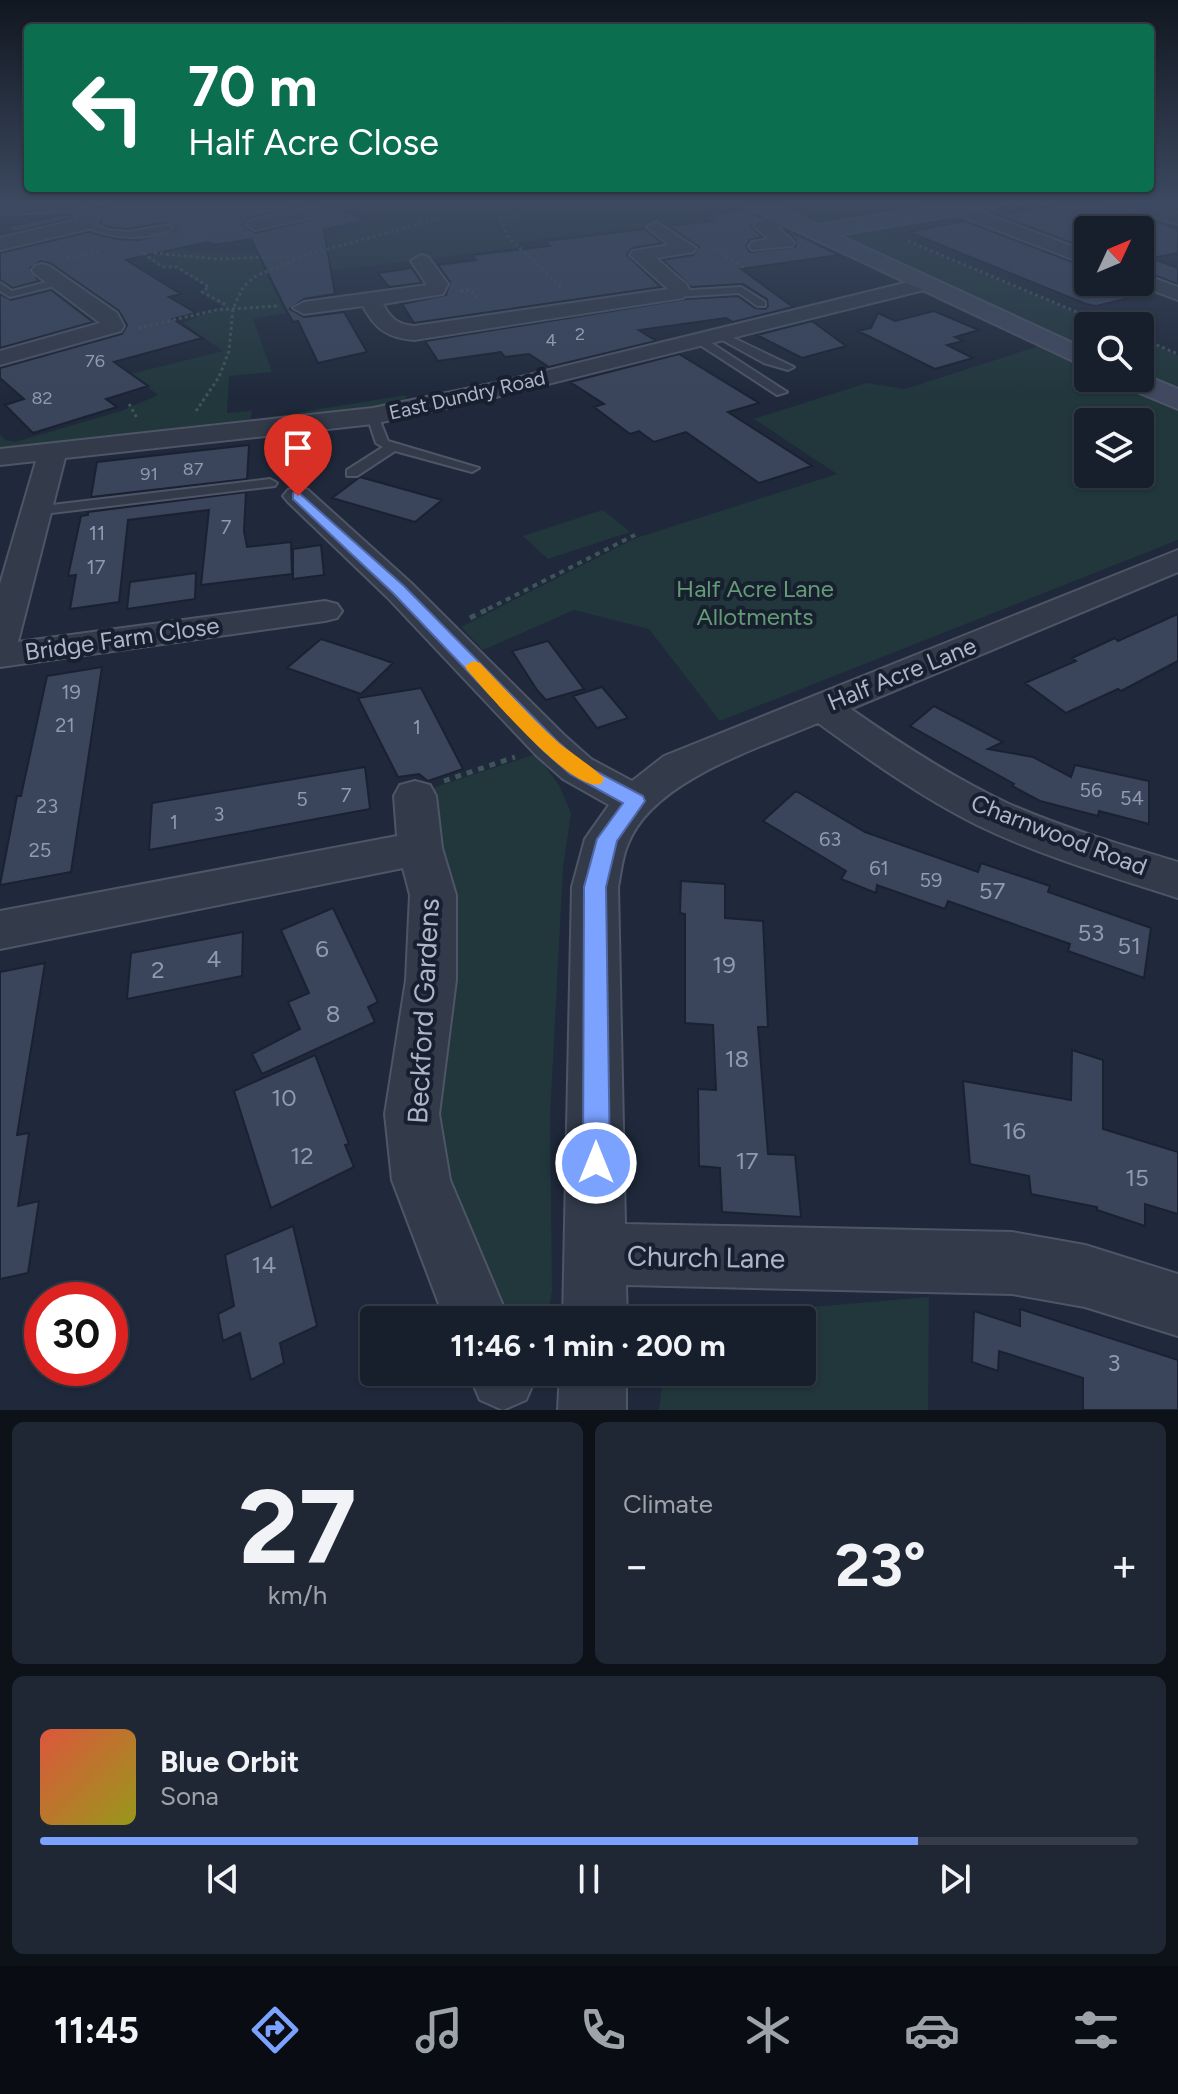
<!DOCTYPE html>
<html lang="en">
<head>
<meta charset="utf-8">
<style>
	:root { --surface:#171f2c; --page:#202734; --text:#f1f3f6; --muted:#9ea2a9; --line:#363d48; --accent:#7ba2ff }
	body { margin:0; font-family:Figtree,sans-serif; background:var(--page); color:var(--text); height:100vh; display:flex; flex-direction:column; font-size:30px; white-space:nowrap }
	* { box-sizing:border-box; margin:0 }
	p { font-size:26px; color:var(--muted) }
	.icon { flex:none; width:44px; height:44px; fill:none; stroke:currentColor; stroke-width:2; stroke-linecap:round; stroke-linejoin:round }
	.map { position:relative; height:1410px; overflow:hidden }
	.panel { display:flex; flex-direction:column; gap:12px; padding:12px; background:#0d1118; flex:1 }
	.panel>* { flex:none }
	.top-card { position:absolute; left:24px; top:24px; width:1130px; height:168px; border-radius:8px; box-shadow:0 2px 6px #0004,0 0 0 2px var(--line); background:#0b6e4f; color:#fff; overflow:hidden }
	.needle { width:52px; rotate:46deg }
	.controls { position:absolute; left:1074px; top:216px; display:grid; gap:16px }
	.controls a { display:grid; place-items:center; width:80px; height:80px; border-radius:8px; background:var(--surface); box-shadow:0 2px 6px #0004,0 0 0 2px var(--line); font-size:40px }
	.speed { position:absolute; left:24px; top:1282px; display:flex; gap:16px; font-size:40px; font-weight:700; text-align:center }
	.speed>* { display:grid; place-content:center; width:104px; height:104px; border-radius:50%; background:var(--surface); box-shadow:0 2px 6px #0004,0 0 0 2px var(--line); line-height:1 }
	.speed .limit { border:12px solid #d22; background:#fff; color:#111 }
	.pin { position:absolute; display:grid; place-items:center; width:68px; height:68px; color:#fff; margin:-82px -34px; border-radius:50% 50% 50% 0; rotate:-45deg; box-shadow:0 0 8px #0007 }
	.pin .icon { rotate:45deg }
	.me { position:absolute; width:88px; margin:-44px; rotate:0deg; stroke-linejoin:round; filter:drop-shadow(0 0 6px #0008) }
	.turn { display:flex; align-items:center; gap:28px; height:168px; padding:0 32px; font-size:36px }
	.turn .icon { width:104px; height:104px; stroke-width:2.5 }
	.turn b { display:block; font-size:56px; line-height:68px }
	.big { font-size:60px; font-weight:700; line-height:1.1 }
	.panel .card { flex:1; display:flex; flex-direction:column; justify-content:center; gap:12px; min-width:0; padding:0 28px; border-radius:12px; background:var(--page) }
	.panel .dial { align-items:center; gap:0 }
	.dial b { font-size:104px; line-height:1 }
	.song { display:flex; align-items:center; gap:24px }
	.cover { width:96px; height:96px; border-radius:12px; background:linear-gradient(135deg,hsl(10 70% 55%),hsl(60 70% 35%)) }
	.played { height:8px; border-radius:4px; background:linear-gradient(90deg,var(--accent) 80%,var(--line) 80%) }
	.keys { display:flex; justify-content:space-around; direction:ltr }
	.heat { display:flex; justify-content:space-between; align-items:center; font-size:44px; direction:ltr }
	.panel .tiles { flex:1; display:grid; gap:12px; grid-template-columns:1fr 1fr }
	.card:last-child { grid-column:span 2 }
	.trip { position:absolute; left:360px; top:1306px; width:456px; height:80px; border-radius:8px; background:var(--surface); box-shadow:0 2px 6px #0004,0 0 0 2px var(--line); font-weight:700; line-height:80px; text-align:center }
	.menu { display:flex; height:128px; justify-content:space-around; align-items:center; background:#090c12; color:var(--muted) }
	.menu .icon { width:56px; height:56px }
	.menu .selected { color:var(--accent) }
	.menu b { font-size:36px; color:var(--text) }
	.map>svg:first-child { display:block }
	.green { fill:#21373c; fill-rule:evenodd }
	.building { fill:#3a455c; stroke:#1a2232; stroke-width:2 }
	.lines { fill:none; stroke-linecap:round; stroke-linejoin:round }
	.lane-casing { stroke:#4d5566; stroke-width:4 }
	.street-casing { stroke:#4d5566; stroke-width:4 }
	.secondary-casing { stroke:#4d5566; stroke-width:4 }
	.path-far2 { stroke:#3f5459; stroke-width:3; stroke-dasharray:3 3; stroke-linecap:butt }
	.path-far1 { stroke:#3f5459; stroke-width:4; stroke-dasharray:5 5; stroke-linecap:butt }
	.path { stroke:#3f5459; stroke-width:5; stroke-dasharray:6 6; stroke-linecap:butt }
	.lane { fill:#333b4b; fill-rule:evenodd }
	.street { fill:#333b4b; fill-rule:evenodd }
	.secondary { fill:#40495f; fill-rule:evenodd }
	.route { fill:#7ba2ff; stroke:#5069a6; stroke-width:2 }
	.slow { fill:#f59e0b }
	.labels { text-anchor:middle; stroke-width:8; stroke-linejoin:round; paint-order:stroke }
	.far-number-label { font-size:18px; fill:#9099ad }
	.far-street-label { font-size:20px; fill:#adb5c8; stroke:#182030 }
	.number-label { font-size:20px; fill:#9099ad }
	.park-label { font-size:24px; fill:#629b74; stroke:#182030 }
	.street-label { font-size:24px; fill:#adb5c8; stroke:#182030 }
	.near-number-label { font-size:24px; fill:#9099ad }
	.near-street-label { font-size:28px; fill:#adb5c8; stroke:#182030 }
</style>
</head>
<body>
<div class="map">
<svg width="1178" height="1410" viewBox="0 0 1178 1410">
	<rect width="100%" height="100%" fill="#1f293b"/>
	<!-- green -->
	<path class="green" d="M371,202H737L744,205L691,213L710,227L687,230L677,223L513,243L517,248L271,278L286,313L253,319L272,372L229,376L227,413L252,411L250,419L0,449V435L5,440L15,442L121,411L158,395L131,374L223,351L183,323L222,306L200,292L206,287L176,268H161L127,247L166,238L190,252L276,251L390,220L356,205Z
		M766,202H961L829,224L810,222Z
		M874,228L1108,326H1088V352L849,241L845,236Z
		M1140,340L1178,355V393L1140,377Z
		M1042,345L1088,367V378H1111L1178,409V540L720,721L649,629L574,610L483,650L461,627L636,538L837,474L754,419L867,383L905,389ZM1088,422H1140V474H1088Z
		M406,395V399L394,404L283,418L270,417Z
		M603,510L630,532L548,559L523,536Z
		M536,754L559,785L571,813L563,868L550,1116L552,1291L547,1320H505L433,1144L427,790Z
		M929,1297L928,1410H659L664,1372H802V1320L672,1319Z"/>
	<!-- building -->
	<path class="building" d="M129,202H323L248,218L243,226L256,233L345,211L365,220L324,230L335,294L304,299L290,309L304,317L344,312L367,352L318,363L298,321L293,322L285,308L251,239L214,245L208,242L126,260L181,294L169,297L196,313L173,319L202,338L114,362L148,386L106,399L117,407L33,433L5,405L24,399L0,378V368L122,334L127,325L119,311L50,263L41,261L30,268L39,281L13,288L0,280V253L89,232L116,239L140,240L176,229L168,222L127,229L109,227L99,223L102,218L92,209Z
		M1075,202H1099L1178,229V253L1151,258L1178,268V284L1140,270V230H1088V249L998,215Z
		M744,209L761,218L751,226L762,237L750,240L746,246L750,252L795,247L796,240L783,228L839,255L741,269L793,307L733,322L726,318L639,330L656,341L549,367L529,354L505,357L501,352L438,361L425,341L686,299L738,296L755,308L765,309L768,306L767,299L743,284L691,287L663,260L693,255L699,247L668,226L713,221L705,216Z
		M68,214L73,218L14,232L6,227Z
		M965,221L1088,268V282H1130L1132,286L1150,293L1096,306L1086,304L909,232Z
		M645,229L662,243L632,248L627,255L661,287L414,323L402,304L446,295L450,282L438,265L476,260L472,255L550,246L545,241Z
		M412,268L422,283L389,287L378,273Z
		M51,290L93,322L0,348V294L11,300Z
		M934,311L979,330L955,337L963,341L947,345L973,358L935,369L858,331L871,328L878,313L895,321Z
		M812,321L846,346L802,358L757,335Z
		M679,354L759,403L728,412L812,466L759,483L686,432L654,442L639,431L630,434L594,407L604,404L570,382Z
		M249,445L247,479L91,497L97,462Z
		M360,477L442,500L415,522L332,498Z
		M246,492L244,531L247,547L291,542L292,574L201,585L209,510L128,520L119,602L70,609L76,575L68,576L81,516L88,515V512Z
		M321,545L324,575L293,579V549Z
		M196,573L195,599L127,609L130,582Z
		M1178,614V661L1121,691L1118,689L1066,713L1025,683L1076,661L1072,658L1115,638L1118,641Z
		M321,639L355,650L393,663L361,694L287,668Z
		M548,641L584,689L546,700L537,690L512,651Z
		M102,667L71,872L0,885L17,796H21L47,676Z
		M602,687L628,718L597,728L573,696Z
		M421,688L463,769L428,781L419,774L398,777L358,698Z
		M934,706L1003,742L988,749L1033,757L1071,777L1075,765L1149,781V824L1099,811L1098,816L1040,801L1012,786L1014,784L910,726Z
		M365,767L370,809L149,850L152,803Z
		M796,791L865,832L978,872L981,863L1050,886L1048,892L1151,928L1144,978L1068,951L1070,944L948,901L945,909L877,885L876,893L841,879L846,871L763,821Z
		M681,881L725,884V918L763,921L768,1027H758L768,1154L795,1155L801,1217L722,1212L720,1168L699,1166L698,1089L716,1090L713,1025L685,1023V914L680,913Z
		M333,908L378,1002L368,1007L375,1022L262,1074L252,1054L300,1029L288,1002L309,993L281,930Z
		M243,932L242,976L127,999L131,953Z
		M45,963L17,1135L29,1133L18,1206L39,1201L28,1273L0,1279V972Z
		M1072,1050L1103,1060V1129L1178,1152V1214L1145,1204V1226L1097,1210V1207L1031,1194L1029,1176L970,1164L963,1081L1071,1100Z
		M315,1055L349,1144L345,1145L354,1167L271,1208L234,1091Z
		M293,1226L317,1326L280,1343L284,1363L251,1380L240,1333L223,1341L218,1314L234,1306L225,1255Z
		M1020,1309L1178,1360V1410H1083V1378L999,1351L998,1371L972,1362L974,1311L1020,1326Z"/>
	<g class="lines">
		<defs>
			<path id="lane" d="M86,221L108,230L127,232L169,225L173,228C146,242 110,238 83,226Z
				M59,279L64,282L62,284L10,297L0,291V283L12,291Z
				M741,287L765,302V306H757L739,293L676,297L671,294L676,291Z
				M719,331L794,367L788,370L764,363L715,336L714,334Z
				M694,337H702L787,392L777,395L694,341Z
				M369,413H377L388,441L479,468L472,472L395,451L357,476H347V470L383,447L376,443L367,416Z
				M270,479L277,483L275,486L35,515L28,511L35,507Z"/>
			<path id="street" d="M77,202L99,218L92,228L0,250V238L80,219L70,211L0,214V204Z
				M335,202L344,207L341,211L255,230L246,225L249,221Z
				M1117,202H1142L1178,213V224L1120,206Z
				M956,203L1088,252V265L950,212L947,208Z
				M786,213L795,218L777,227L794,242L792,246L752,250L749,246L752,242L769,239L754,226L757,222Z
				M656,222L696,248L693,252L656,258L687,285L689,289L683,298L414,340C388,338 375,329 363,306L304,314L293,308L304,302L427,285L411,261L421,255L428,257L448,284L443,294L383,304C390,318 398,325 414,326L668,289L630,255L633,251L669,245L647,227Z
				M42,264L49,266L117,313L124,326L121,331L0,365V351L100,323L35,274L32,270L35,266Z
				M1140,273L1178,287V300L1133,283L1140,282Z
				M925,278L935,284L932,288L500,396L373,424L65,458L18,642L325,601L337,604L342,611L337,618L325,621L0,667V584L36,461L0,465V449L373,408L500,382Z
				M298,487L308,490L411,583L564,735L591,759L632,781L664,756L1178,550V572L851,709C901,744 953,778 1009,804C1064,828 1121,845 1178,862V898C1110,876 1041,856 977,825C921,797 869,760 818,723C759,748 653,780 628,844C622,857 621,873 618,887L625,1224L1012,1232L1085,1245L1178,1274V1336L1085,1307L1012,1294L626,1285L627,1320H563L572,887L585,839L609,805L563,779L536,755L387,597L288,502L283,496L288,490Z
				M415,781L430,785L436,796L442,848L456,895V980L439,1114L450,1180L509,1320H445L392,1180L385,1114L406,980L410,895L403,868L0,949V911L397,836L394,796L400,785Z
				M468,1372H534L536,1377L526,1400L503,1410L480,1400Z
				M560,1372H626V1410H558Z"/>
			<path id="secondary" d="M741,202H766L818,225L960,202H1004L994,208L838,235L1088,350V368L744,206Z
				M1140,373L1178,389V409L1118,384L1114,378H1140Z"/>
		</defs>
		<!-- lane casing -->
		<use href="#lane" class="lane-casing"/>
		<!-- street casing -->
		<use href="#street" class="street-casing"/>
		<!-- secondary casing -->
		<use href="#secondary" class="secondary-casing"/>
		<!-- path-far2 -->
		<path class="path-far2" d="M422,202L445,206
			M597,202L643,210
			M489,203L494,202
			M359,205L388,202
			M189,233L230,230
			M908,241L1110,326
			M711,246L746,269
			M143,253L163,267H177L209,287L202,292L228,306
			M154,253L217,259L295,256
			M67,258L101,251
			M561,287L507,236L501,219L516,217L536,205L567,202
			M460,291L470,290L478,299
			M138,328L216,310L277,306
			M1140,338L1178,354
			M129,404L137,418
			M196,411L219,377L229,351L233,308L244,286L254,277L305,255L439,219"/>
		<!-- path-far1 -->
		<path class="path-far1" d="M294,449L296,471
			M488,609L635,535"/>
		<!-- path -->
		<path class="path" d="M470,618L492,607
			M444,781L515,757"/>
		<!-- lane -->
		<use href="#lane" class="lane"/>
		<!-- street -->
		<use href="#street" class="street"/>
		<!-- secondary -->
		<use href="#secondary" class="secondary"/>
	</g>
	<!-- sky -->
	<linearGradient id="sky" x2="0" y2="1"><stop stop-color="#111720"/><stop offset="0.51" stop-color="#3c4960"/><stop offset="1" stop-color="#3c4960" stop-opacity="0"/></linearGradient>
	<rect width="1178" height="399" fill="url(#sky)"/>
	<!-- route -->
	<path class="route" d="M298,492L404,586L556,740L584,765L643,796L645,801L617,841L606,887L610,1163L606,1172L596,1176L587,1172L583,1163L584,887L597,839L623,803L570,774L543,750L393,593L293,499V493Z"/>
	<!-- slow -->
	<path class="slow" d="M473,661L480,663C506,690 532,719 560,744C570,752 600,772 604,779L601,784C571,793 489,694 467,670L465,666Z"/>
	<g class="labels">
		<!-- far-number labels -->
		<g class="far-number-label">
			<text x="580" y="340">2</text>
			<text x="551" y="346">4</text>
			<text x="95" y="367">76</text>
			<text x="42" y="404">82</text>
			<text x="193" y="475">87</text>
			<text x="149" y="480">91</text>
		</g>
		<!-- far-street labels -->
		<g class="far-street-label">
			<text transform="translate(467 395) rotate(-13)" y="7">East Dundry Road</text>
		</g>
		<!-- number labels -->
		<g class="number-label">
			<text x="226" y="534">7</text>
			<text x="97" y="540">11</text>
			<text x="96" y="574">17</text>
			<text x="71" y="699">19</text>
			<text x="65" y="732">21</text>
			<text x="417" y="734">1</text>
			<text x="1091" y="797">56</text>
			<text x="346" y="802">7</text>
			<text x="1132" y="805">54</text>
			<text x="302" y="806">5</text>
			<text x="47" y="813">23</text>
			<text x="219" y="821">3</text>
			<text x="174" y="829">1</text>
			<text x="830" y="846">63</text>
			<text x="40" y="857">25</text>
			<text x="879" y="875">61</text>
			<text x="931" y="887">59</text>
		</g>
		<!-- park labels -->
		<g class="park-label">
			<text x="755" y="597">Half Acre Lane<tspan x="755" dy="28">Allotments</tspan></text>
		</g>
		<!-- street labels -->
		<g class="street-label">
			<text transform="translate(122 639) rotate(-8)" y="8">Bridge Farm Close</text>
			<text transform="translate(902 674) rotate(-22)" y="8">Half Acre Lane</text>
			<text transform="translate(1059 835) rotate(21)" y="8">Charnwood Road</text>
		</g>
		<!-- near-number labels -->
		<g class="near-number-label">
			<text x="992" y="899">57</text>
			<text x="1091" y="941">53</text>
			<text x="1129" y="954">51</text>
			<text x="322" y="957">6</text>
			<text x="214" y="967">4</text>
			<text x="724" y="973">19</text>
			<text x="158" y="978">2</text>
			<text x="333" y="1022">8</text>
			<text x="737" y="1067">18</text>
			<text x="284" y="1106">10</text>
			<text x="1014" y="1139">16</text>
			<text x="302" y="1164">12</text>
			<text x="747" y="1169">17</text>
			<text x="1137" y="1186">15</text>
			<text x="264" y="1273">14</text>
			<text x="1114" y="1371">3</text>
		</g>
		<!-- near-street labels -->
		<g class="near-street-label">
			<text transform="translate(423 1011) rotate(-87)" y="10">Beckford Gardens</text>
			<text transform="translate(706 1257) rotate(1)" y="10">Church Lane</text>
		</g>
	</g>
</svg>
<div class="controls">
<a><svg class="needle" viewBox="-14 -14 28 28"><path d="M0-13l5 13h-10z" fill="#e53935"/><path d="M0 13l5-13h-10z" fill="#9ea2a9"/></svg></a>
<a><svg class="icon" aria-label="search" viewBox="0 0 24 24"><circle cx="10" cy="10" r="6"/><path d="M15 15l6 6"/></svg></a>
<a><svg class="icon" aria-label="layers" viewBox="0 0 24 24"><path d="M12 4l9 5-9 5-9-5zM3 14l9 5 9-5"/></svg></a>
</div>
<div class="speed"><div class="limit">30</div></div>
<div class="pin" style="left:298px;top:496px;background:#d93025"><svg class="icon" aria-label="arrive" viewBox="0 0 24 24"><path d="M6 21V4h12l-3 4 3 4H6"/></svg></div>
<svg class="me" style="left:596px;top:1163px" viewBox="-20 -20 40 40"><circle r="17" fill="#7ba2ff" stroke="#fff" stroke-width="3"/><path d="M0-11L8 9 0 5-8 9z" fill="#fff"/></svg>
<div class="trip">11:46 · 1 min · 200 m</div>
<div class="top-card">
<div class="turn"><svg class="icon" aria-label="left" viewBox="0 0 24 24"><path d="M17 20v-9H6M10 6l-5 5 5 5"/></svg><div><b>70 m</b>Half Acre Close</div></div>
</div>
</div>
<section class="panel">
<div class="tiles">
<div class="card dial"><b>27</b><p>km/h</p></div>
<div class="card"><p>Climate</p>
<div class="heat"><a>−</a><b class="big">23°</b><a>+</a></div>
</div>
<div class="card">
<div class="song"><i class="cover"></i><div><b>Blue Orbit</b><p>Sona</p></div></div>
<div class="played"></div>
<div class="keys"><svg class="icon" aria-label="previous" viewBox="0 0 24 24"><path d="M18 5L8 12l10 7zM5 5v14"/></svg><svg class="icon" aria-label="pause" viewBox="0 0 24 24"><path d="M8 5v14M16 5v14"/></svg><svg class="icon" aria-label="next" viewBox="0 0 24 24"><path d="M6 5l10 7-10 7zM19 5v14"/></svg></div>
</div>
</div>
</section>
<nav class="menu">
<b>11:45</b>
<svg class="icon selected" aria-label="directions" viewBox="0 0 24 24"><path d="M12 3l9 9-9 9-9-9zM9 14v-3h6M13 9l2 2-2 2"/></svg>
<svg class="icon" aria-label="music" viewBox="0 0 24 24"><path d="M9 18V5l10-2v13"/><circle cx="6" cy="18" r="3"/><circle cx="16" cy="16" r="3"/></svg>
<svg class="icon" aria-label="phone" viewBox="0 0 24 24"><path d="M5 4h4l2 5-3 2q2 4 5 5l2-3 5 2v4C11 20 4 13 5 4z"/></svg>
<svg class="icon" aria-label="climate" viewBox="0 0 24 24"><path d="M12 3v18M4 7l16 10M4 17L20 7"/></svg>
<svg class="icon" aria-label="car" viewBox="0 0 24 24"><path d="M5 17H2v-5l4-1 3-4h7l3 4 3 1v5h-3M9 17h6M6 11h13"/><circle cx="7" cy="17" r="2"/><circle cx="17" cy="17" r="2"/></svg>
<svg class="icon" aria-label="filters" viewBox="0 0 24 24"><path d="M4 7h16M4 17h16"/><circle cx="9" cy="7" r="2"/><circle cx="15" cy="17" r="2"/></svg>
</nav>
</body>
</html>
